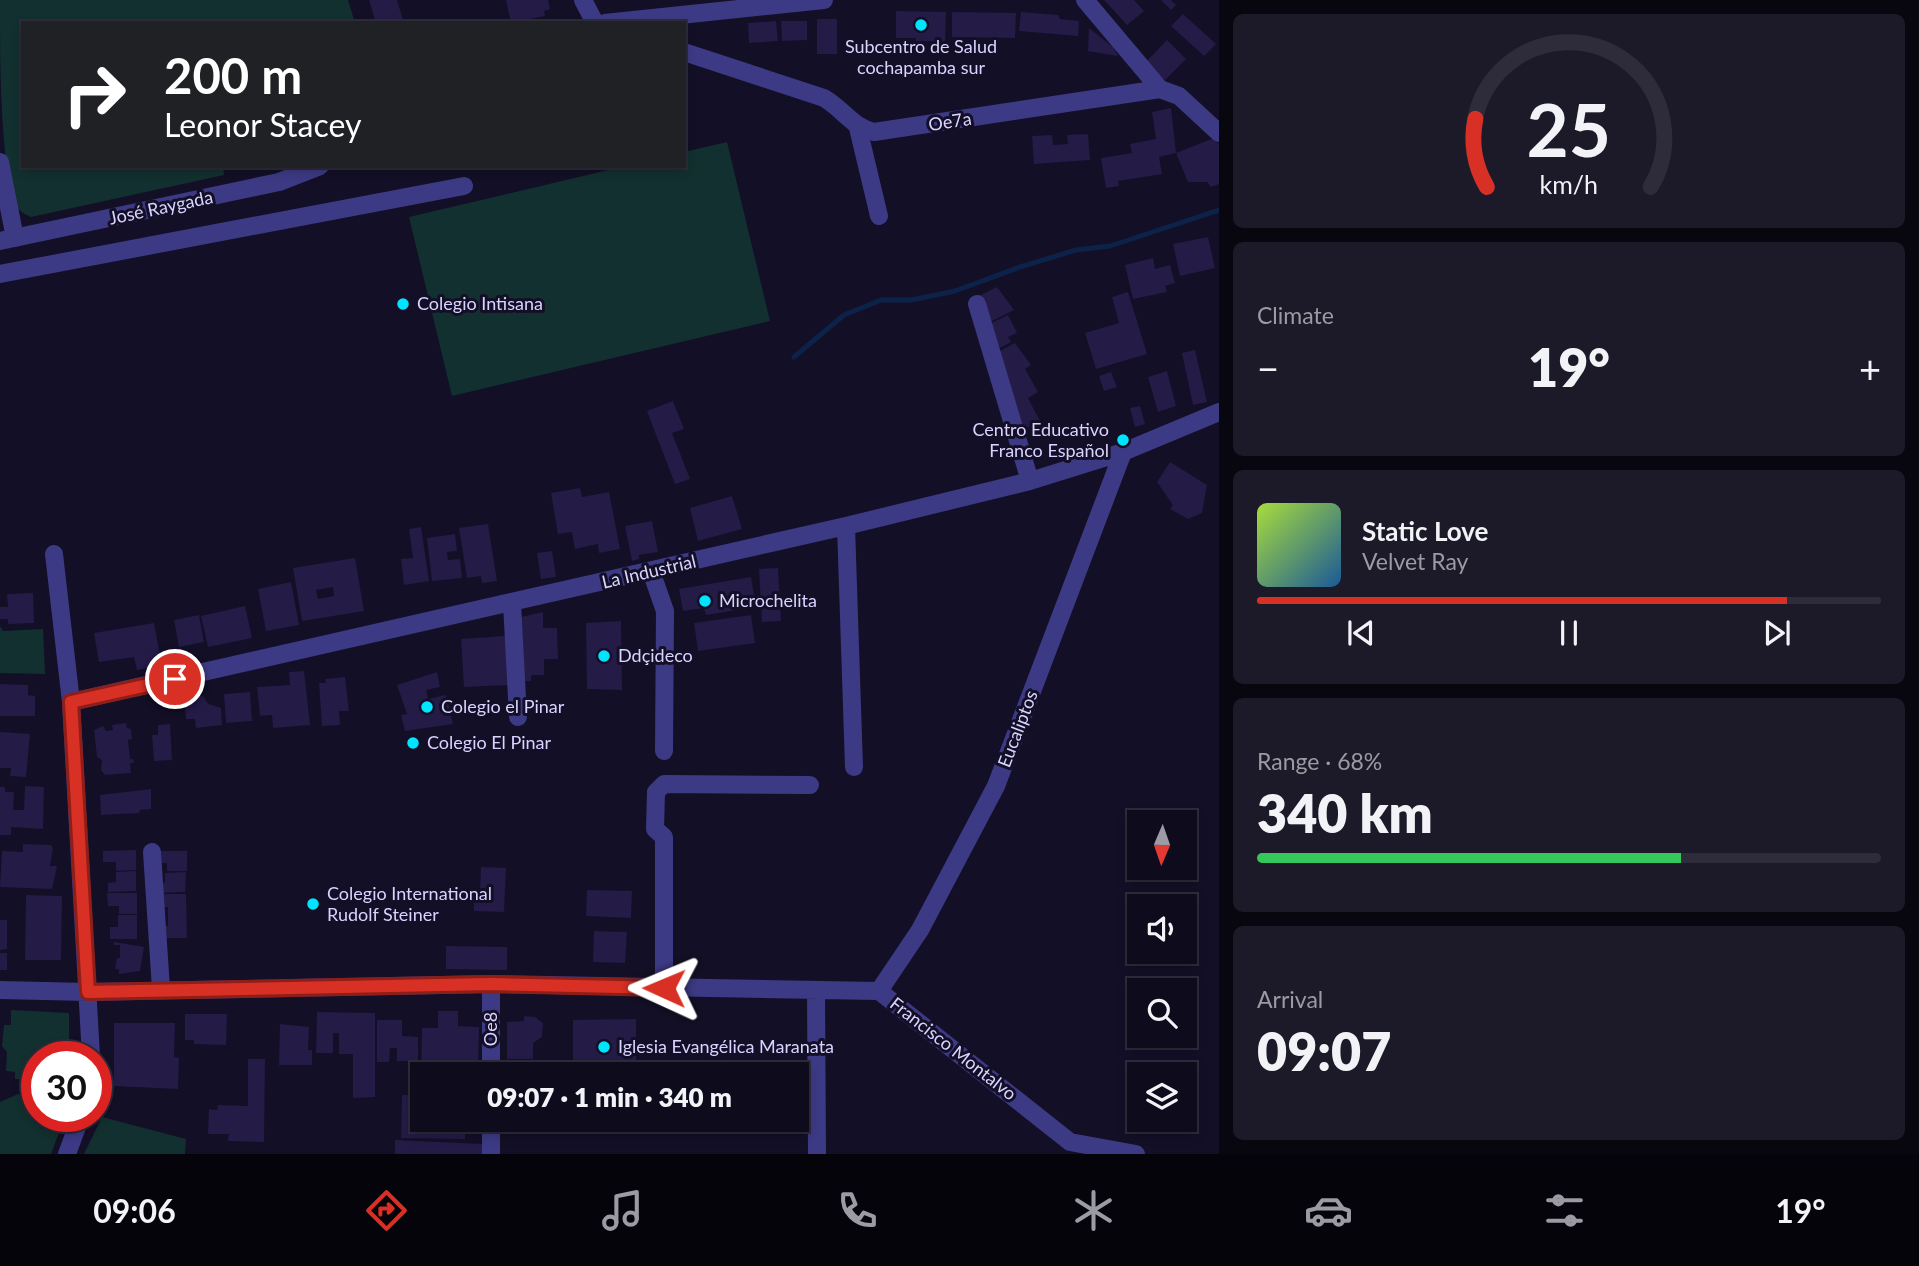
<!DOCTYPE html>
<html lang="en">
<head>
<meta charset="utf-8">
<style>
	:root { --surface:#0e0b1c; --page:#1c1929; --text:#f1f3f6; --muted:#9b9ba3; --line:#2e2b3b; --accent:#d93025 }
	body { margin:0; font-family:Lato,sans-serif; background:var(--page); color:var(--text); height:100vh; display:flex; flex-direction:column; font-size:26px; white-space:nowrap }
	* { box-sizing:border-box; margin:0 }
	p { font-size:23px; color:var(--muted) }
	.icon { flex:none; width:38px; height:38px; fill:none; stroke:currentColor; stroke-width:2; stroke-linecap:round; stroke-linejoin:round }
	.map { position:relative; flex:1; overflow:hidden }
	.side { display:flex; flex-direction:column; gap:14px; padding:14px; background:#08060f; width:700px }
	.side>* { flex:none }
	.hud { position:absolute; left:21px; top:21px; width:665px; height:147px; border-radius:0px; box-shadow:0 4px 10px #0003,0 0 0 2px var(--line); background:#202124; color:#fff; overflow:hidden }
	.needle { width:46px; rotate:182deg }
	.controls { position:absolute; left:1127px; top:810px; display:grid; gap:14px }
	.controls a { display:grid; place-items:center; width:70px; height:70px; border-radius:0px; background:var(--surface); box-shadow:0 4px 10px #0003,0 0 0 2px var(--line); font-size:35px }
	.speed { position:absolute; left:21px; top:1041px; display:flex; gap:14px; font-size:35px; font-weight:700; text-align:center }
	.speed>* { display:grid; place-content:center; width:91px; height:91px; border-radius:50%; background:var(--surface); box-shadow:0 4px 10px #0003,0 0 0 2px var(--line); line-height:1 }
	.speed .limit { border:10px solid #d22; background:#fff; color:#111 }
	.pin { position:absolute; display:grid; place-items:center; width:60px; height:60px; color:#fff; margin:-30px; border:4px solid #fff; border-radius:50%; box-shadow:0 2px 7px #0007 }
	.me { position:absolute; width:77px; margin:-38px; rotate:271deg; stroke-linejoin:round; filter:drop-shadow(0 0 5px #0008) }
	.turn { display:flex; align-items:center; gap:24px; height:147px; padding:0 28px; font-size:32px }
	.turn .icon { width:91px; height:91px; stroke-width:2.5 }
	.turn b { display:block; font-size:49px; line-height:60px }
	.big { font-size:52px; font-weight:800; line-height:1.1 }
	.side .widget { flex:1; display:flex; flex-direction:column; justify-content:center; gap:10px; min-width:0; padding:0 24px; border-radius:10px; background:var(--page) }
	.side .dial { align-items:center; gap:0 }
	.dial svg { height:182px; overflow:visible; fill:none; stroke:var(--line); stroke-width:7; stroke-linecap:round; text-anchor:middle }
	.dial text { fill:var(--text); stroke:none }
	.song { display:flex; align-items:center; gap:21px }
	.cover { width:84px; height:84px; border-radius:10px; background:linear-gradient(135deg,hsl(80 70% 55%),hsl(210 70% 35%)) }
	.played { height:7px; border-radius:4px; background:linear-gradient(90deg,var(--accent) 85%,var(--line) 85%) }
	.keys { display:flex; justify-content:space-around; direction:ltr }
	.heat { display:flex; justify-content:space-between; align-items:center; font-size:38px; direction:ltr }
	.charge { height:10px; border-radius:5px; background:linear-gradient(90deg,#34c759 68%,var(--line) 0) }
	.trip { position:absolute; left:410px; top:1062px; width:399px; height:70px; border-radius:0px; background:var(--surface); box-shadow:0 4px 10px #0003,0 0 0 2px var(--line); font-weight:800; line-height:70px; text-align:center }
	.tab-bar { display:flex; height:112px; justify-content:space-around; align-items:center; background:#06040b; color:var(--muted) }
	.tab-bar .icon { width:49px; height:49px }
	.tab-bar .on { color:var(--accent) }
	.tab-bar b { font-size:32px; color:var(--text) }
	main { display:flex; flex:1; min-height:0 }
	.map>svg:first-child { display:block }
	.green { fill:#12302f }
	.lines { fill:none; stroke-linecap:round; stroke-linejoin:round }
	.stream { stroke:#0c2248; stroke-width:5 }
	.building { fill:#241b47; fill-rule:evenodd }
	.minor { stroke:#3d3a85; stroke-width:18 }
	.route-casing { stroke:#8d1f18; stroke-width:18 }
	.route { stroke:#d93025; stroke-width:12 }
	.poi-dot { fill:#00e5ff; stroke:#130f26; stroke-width:2.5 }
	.labels { text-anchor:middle; stroke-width:6; stroke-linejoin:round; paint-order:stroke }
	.poi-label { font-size:18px; fill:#d9d4ff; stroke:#130f26; text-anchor:start }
	.street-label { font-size:18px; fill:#d9d4ff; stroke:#130f26 }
</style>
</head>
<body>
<main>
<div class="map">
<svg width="1219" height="1154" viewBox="0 0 1219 1154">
	<rect width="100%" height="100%" fill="#130f26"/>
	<!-- green -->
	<path class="green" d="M0,0H348L355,23H23V166H223L224,175L31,217C22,213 16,209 12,199C0,138 0,64 0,0Z
		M727,142L770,321L452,396L409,217L625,166H684V152Z
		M0,626L3,631L43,629L45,674L0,673Z
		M11,1010L69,1013V1057H37V1080L15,1079V1072L6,1071L7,1052L2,1046L4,1025H11Z
		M18,1094L37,1101V1116L65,1117L51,1154H0V1102Z
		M102,1117L186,1139L185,1154H84Z"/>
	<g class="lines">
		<!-- stream -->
		<path class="stream" d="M794,357L844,315L881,300H911L955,291L1020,267L1076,250L1110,246L1219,210"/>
	</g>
	<!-- building -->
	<path class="building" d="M369,0H397L404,23H376Z
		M506,0H548L550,9L544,11L545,16L511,23Z
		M1104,0H1134L1144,11L1127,25Z
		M1161,0H1171L1176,5L1171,10Z
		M896,11L946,12L945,46H934V41H916V38H896Z
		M952,12L1016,13L1015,38L952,37Z
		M1021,12L1058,15L1060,19L1079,21L1078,36L1019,31Z
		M1183,14L1216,44L1204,56L1171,26Z
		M817,19H837V54H817Z
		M776,21L778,41L749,43L748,23Z
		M781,21H807V40L782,41Z
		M1089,28L1113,47L1118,56L1088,51Z
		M1167,40L1186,59L1165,80L1146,62Z
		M1171,108L1176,153L1159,157L1162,174L1118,181L1119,186L1106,188L1101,158L1132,153L1130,144L1156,139L1152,112Z
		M1088,134L1090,160L1034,164L1032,136L1052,135L1053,145L1068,144L1067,135Z
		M1214,138L1219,144V184L1211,187L1207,182H1188L1176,153Z
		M1208,237L1215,268L1180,276L1173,244Z
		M1153,258L1155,269L1170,265L1175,283L1165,286L1167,292L1133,299L1125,265Z
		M997,287L1014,310L990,322L979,296Z
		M1128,292L1147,354L1096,369L1085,333L1119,323L1112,297Z
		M1008,315L1017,333L1008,337L1011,342L1000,348L987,325Z
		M1015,343L1031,365L1025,369L1038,392L1028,398L1040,421L1021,431L994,354Z
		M1195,350L1207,402L1193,405L1182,353Z
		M1167,371L1176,406L1158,412L1148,377Z
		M1111,372L1117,387L1104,391L1099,376Z
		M673,401L684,429L672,433L690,479L675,484L647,411Z
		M1140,406L1145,424L1135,427L1130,408Z
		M1170,462L1207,485L1202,513L1188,519L1170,509L1173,505L1157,482Z
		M580,488L582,497L609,492L620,549L599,553L598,544L575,549L572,532L558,534L551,493Z
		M732,496L742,529L698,541L690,508Z
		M652,521L658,552L639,555V559L632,561L625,526Z
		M488,524L497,581L482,583L481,576L467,578L459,528Z
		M421,527L429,581L404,585L401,559L413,558L409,529Z
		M455,534L457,551L447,552L448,560L460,559L462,578L432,581L427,538Z
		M552,551L556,577L541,579L537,553Z
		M355,558L364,611L302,621L293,568ZM333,587L334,596L318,599L316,590Z
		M778,568L781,621L762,622L759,569Z
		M751,577L756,607L706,615L704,608L683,611L679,589Z
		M291,582L299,625L266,631L258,589Z
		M33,593L34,623L8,624V619H0V607H8L7,594Z
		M245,606L252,638L208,647L201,616Z
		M543,612V628H557L558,659H544V675H531V681H519L517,618Z
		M199,615L204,642L179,647L174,620Z
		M751,615L755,643L698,651L694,623Z
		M621,621L622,690L587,689L586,623Z
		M154,623L162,666L137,670L134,657L99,662L94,633Z
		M505,636L508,685L464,687L461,639Z
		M304,671L310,725L273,728L272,715L260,716L257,687L290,685L289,672Z
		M437,672L440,687L426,690L428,699L446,695L453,724L405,731L401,715L407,714L397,685Z
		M345,677L349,711H339L340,725L322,726L319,683H326L325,679Z
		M0,684L28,685V695L35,696V716H0Z
		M250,692L252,721L226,723L224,694Z
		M203,696L208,704L221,708L222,725L196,728L195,719H186L184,698Z
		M126,723L127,728L131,729L132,739L128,740L130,759H133L134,763H130L131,773L105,775L101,770L102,760L97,757L94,730L103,726L106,731L113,730L112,725Z
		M170,724L172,760L154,761L152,735H158V725Z
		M0,732L30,734L26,777L10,776L11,768H0Z
		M25,786L44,787L43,829L11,827V835H0V787H5V792H14L13,810H24Z
		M151,789V809L140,810L139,813L101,815L100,795Z
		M23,844L51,845L53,848L50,866H57L52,889L0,887L2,851L23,852Z
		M136,850V870L116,871V862H103V851Z
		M154,851H187V871H167V863H154Z
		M481,867L506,868L504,912L474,911V890L480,891Z
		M136,871V891L108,892V883L116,882V872Z
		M186,872L185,892L157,893V883H165V873Z
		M587,890L632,891L631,918L586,916Z
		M107,893H137V914H119V906H108Z
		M157,894H186L187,938H160V926H168V907H157Z
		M26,895L62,896L61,960H25Z
		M118,915H137V939H110V927H118Z
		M0,920H7V949L0,950Z
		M594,931L627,932L625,963L593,962Z
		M114,942L144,947L140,971L119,974V969H115L117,958H120V945H114Z
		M446,946L507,947V970L446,969Z
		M0,953H7V970H0Z
		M438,1011H458V1026L479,1027L478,1074H460V1063H437L436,1074H421L422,1028H438Z
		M317,1012L375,1013V1097L353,1098V1054H339V1033H333V1053H316Z
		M185,1014H227L226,1045L194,1044V1040H185Z
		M524,1016L535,1017L543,1023L542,1037L533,1043V1059H507V1022L524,1021Z
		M636,1019V1074H573V1020Z
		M377,1020H402V1036L418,1037V1061H397V1048H390L389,1062H377Z
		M114,1023H175L174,1057L179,1058L178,1089L114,1086Z
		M280,1024L309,1027L308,1050H312V1065H279Z
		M248,1059H265L264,1142L228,1141L229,1134H208L209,1109L217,1110L218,1105L248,1106Z
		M402,1095H422V1120H466L465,1139L401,1138Z
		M395,1140L483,1144V1154H395Z"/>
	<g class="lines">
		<!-- minor -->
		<path class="minor" d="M583,0L595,23
			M1085,0L1160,89
			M605,23L824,0
			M684,52L824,98C843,109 852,127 874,132L1160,89L1179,96L1219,133
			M858,128L879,216
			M0,162L15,238
			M0,241L279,182L320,166
			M0,274L464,186
			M977,304L1030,481
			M846,526L854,767
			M54,554L71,702L91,1057
			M651,571L665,611L664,751
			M512,603L518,717
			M71,702L846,526L1030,481L1123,452L1219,412
			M152,852L161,989
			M491,984V1074
			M664,988V837L655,829L656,792L664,784L810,785
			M0,990L88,992L491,984L879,991L1070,1142L1136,1154
			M816,991L817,1154
			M879,991L920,930L996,786L1123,452
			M491,1120V1154
			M67,1154L81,1116"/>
	</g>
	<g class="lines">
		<defs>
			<path id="route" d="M175,679L71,702L88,992L491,984L664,988"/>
		</defs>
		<!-- route casing -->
		<use href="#route" class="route-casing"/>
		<!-- route -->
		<use href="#route" class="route"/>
	</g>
	<!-- markers -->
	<g class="poi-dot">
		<circle cx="921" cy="25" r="7"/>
		<circle cx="403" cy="304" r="7"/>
		<circle cx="1123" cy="440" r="7"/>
		<circle cx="705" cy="601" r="7"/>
		<circle cx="604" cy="656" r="7"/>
		<circle cx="427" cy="707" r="7"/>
		<circle cx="413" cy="743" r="7"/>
		<circle cx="313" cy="904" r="7"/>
		<circle cx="604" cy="1047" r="7"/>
	</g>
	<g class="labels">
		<!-- poi labels -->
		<g class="poi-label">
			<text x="921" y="53" text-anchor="middle">Subcentro de Salud<tspan x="921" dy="21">cochapamba sur</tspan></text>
			<text x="417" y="310">Colegio Intisana</text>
			<text x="1109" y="436" text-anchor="end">Centro Educativo<tspan x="1109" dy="21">Franco Español</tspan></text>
			<text x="719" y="607">Microchelita</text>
			<text x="618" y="662">Ddçideco</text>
			<text x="441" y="713">Colegio el Pinar</text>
			<text x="427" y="749">Colegio El Pinar</text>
			<text x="327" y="900">Colegio International<tspan x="327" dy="21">Rudolf Steiner</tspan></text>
			<text x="618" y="1053">Iglesia Evangélica Maranata</text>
		</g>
		<!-- street labels -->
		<g class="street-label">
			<text transform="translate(950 122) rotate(-9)" y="6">Oe7a</text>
			<text transform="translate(161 208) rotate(-12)" y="6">José Raygada</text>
			<text transform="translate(649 572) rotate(-13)" y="6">La Industrial</text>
			<text transform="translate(1018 729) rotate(-69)" y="6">Eucaliptos</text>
			<text transform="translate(491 1029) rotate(-90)" y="6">Oe8</text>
			<text transform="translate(953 1049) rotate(38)" y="6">Francisco Montalvo</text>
		</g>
	</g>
</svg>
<div class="controls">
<a><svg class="needle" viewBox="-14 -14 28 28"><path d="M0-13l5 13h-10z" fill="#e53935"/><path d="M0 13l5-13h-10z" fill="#9b9ba3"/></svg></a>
<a><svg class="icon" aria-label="sound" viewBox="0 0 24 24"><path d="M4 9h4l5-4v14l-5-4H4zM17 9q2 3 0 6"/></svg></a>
<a><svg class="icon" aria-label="search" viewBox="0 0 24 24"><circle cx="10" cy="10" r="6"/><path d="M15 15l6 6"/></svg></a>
<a><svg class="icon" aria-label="layers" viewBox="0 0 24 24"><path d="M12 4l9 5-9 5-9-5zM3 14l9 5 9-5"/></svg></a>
</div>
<div class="speed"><div class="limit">30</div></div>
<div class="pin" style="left:175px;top:679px;background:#d93025"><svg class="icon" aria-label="arrive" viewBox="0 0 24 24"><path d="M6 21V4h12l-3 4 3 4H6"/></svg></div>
<svg class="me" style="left:664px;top:988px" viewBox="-20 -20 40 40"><path d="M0-17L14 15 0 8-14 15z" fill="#d93025" stroke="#fff" stroke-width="4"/></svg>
<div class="trip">09:07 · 1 min · 340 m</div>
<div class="hud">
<div class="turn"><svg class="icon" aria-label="right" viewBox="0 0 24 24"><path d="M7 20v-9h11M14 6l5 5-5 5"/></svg><div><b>200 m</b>Leonor Stacey</div></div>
</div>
</div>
<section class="side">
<div class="widget dial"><svg viewBox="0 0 100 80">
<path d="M14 69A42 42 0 1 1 86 69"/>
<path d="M14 69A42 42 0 0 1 9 39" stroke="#d93025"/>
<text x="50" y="56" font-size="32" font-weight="700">25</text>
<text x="50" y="72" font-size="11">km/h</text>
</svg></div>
<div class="widget"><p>Climate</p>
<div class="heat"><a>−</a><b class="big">19°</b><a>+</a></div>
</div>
<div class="widget">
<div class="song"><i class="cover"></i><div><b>Static Love</b><p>Velvet Ray</p></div></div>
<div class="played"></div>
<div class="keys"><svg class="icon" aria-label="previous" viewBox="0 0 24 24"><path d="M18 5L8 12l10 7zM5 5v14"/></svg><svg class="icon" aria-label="pause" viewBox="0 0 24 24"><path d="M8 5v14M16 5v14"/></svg><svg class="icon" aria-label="next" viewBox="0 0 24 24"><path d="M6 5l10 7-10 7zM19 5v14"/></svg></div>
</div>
<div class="widget"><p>Range · 68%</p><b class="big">340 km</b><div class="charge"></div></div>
<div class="widget"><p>Arrival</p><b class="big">09:07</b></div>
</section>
</main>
<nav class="tab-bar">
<b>09:06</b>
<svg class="icon on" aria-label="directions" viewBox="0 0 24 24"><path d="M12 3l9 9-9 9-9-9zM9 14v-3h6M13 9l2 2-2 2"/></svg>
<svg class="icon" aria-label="music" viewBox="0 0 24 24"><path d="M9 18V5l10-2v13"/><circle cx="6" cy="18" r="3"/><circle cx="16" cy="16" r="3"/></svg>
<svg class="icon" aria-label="phone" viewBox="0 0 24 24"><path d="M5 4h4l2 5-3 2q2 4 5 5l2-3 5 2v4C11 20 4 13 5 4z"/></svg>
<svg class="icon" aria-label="climate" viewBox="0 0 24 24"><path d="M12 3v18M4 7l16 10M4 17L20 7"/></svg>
<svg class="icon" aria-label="car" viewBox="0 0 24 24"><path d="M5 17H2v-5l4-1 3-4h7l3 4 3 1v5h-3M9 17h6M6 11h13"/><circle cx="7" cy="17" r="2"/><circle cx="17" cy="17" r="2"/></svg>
<svg class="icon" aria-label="filters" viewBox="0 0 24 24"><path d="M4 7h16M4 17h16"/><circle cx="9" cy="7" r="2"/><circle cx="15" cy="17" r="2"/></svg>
<b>19°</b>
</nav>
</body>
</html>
